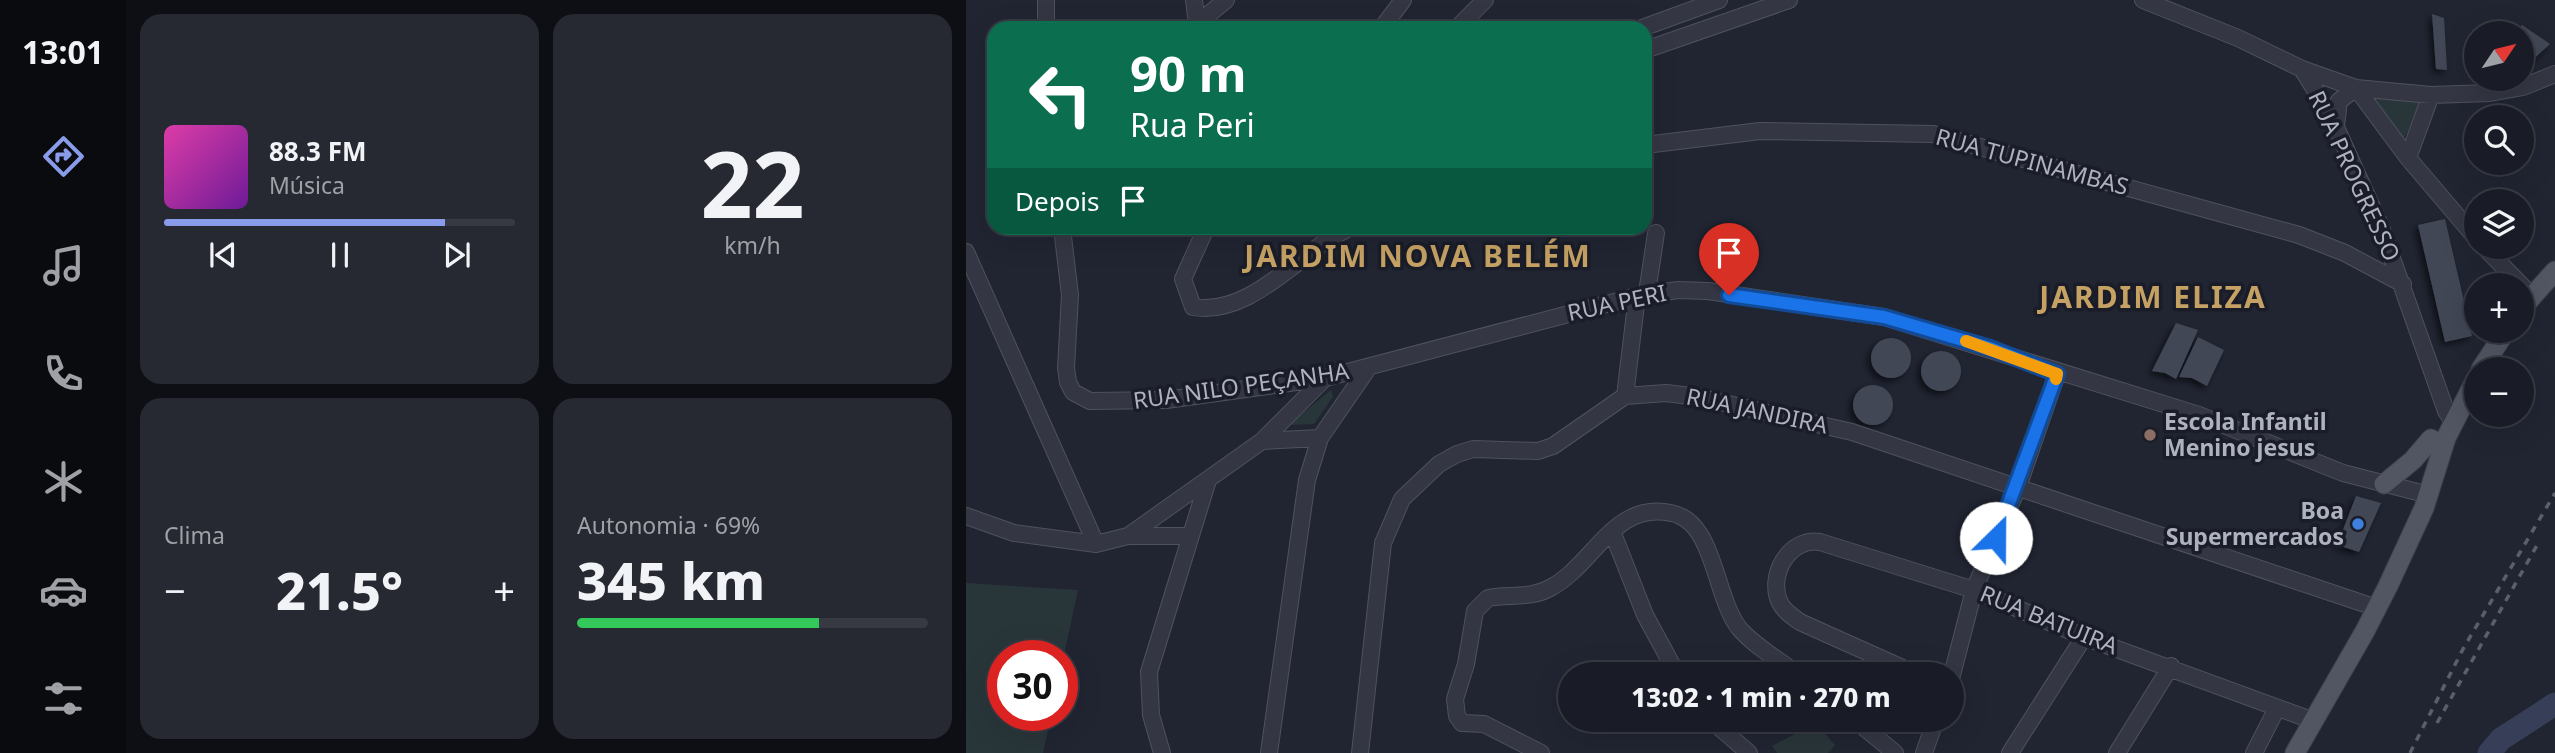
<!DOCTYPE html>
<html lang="pt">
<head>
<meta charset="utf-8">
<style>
	:root { --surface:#191c26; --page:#262932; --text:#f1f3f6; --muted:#9fa1a7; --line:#373a43; --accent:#899cea }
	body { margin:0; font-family:"Noto Sans",sans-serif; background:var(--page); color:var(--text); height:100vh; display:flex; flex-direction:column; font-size:26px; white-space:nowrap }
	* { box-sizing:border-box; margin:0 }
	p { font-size:23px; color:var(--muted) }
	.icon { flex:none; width:38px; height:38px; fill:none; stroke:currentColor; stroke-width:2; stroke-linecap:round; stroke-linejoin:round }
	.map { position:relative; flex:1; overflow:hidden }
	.sheet { display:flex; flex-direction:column; gap:14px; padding:14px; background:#0e0f15; width:840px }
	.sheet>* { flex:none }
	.guide { position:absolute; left:21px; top:21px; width:665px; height:214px; border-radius:21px; box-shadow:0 7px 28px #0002,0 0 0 2px var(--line); background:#0b6e4f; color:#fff; overflow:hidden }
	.needle { width:46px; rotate:55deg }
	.fabs { position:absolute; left:1498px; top:21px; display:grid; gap:14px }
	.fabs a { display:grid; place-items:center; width:70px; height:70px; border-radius:50%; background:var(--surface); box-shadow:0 7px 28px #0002,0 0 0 2px var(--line); font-size:35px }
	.speed { position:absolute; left:21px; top:640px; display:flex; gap:14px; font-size:35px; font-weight:700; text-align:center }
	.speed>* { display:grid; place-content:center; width:91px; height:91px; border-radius:50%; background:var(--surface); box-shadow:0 7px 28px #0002,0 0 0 2px var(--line); line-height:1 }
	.speed .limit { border:10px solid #d22; background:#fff; color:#111 }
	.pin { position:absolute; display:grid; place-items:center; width:60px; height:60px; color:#fff; margin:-72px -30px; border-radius:50% 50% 50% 0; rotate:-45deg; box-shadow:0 0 7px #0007 }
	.pin .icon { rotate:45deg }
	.me { position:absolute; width:77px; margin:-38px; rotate:23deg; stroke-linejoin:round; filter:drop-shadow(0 0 5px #0008) }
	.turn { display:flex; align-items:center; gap:24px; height:147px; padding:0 28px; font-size:32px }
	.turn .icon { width:91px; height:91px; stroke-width:2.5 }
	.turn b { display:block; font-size:49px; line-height:60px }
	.then { display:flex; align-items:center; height:66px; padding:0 28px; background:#0003; gap:14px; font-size:26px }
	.big { font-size:52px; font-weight:800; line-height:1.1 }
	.sheet .card { flex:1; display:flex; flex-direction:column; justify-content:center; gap:10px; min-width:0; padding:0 24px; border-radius:21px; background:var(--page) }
	.sheet .dial { align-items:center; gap:0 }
	.dial b { font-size:91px; line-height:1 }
	.song { display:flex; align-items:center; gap:21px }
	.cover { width:84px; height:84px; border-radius:10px; background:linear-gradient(135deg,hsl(320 70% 55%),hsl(280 70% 35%)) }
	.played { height:7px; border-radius:4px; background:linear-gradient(90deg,var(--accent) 80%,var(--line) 80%) }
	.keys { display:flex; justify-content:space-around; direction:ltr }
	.heat { display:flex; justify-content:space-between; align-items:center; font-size:38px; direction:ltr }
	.charge { height:10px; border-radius:5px; background:linear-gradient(90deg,#34c759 69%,var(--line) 0) }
	.sheet .tiles { flex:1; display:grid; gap:14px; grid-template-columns:repeat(2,1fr) }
	.trip { position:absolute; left:592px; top:662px; width:406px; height:70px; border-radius:35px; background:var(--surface); box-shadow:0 7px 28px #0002,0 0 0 2px var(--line); font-weight:800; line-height:70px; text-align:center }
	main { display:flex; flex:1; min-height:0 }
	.dock { display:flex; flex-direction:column; width:126px; justify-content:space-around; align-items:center; background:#0a0b0f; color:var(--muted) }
	.dock .icon { width:49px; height:49px }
	.dock .on { color:var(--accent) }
	.dock b { font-size:32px; color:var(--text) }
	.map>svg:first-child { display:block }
	.green { fill:#293639 }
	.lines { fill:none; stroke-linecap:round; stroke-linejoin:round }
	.river { stroke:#363e58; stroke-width:23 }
	.building { fill:#424757; filter:url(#shadow) }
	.minor-casing { stroke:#4e525e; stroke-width:18 }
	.major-casing { stroke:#3d414d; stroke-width:21 }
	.minor { stroke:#343743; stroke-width:16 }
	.major { stroke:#525663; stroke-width:19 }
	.rail { stroke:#5a5e6d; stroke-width:3.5; stroke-dasharray:7 7; stroke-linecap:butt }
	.route-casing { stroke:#114b97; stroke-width:18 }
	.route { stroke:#1a73e8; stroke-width:12 }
	.slow { stroke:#f59e0b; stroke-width:12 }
	.education-dot { fill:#8d6e63; stroke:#1a1d28; stroke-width:2.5 }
	.shop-dot { fill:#3f7fe0; stroke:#1a1d28; stroke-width:2.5 }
	.labels { text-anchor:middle; stroke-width:7; stroke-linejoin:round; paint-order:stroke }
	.street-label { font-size:23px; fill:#aeb1c0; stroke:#1a1d28 }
	.poi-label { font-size:23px; font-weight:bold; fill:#aeb1c0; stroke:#1a1d28; text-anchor:start }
	.district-label { font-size:30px; font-weight:bold; letter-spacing:2px; fill:#c5a164; stroke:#1a1d28 }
</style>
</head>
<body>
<main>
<nav class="dock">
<b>13:01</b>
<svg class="icon on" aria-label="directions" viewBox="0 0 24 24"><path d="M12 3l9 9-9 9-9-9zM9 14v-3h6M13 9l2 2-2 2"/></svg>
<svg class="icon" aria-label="music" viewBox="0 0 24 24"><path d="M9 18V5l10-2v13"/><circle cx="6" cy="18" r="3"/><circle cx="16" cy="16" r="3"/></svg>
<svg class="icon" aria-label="phone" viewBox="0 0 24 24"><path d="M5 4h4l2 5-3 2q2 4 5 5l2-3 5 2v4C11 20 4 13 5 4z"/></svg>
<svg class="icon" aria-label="climate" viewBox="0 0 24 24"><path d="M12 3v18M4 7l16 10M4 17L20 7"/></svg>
<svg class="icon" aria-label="car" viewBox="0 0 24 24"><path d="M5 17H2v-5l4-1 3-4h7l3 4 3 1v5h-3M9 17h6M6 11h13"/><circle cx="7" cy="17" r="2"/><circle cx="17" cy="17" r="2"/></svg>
<svg class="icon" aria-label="filters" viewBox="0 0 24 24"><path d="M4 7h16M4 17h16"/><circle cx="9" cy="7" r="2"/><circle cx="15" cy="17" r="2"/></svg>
</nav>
<section class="sheet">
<div class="tiles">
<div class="card">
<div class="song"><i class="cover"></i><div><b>88.3 FM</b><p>Música</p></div></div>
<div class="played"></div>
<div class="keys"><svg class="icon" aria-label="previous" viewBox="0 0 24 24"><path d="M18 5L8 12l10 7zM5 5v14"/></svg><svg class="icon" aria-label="pause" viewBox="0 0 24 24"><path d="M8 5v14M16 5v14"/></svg><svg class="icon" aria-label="next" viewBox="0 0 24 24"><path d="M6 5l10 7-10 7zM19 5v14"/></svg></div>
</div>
<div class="card dial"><b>22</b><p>km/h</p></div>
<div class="card"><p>Clima</p>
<div class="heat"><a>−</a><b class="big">21.5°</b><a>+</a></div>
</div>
<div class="card"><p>Autonomia · 69%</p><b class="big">345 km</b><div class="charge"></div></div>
</div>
</section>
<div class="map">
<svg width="1589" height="753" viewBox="0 0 1589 753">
	<defs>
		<filter id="shadow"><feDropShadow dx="-3.5" dy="3.5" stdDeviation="3.5" flood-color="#0009"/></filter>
	</defs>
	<rect width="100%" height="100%" fill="#212532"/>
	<!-- green -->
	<path class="green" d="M1400,92L1458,98L1437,141Z
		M365,390L367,397L348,424L322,425Z
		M0,583L112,590L96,664V656H37V716H85L77,753H0Z
		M850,723L869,745L862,753H811L806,746Z"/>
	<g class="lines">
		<!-- river -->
		<path class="river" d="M1523,753L1535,739L1589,704"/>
	</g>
	<!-- building -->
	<path class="building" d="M1466,14L1478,18L1481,70L1470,69Z
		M1556,25L1584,44L1563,63L1556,46V33L1549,31Z
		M1479,219L1506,336L1479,342L1452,225Z
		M1210,323L1232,330L1210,379L1199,373L1186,371Z
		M1232,337L1258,350L1241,386L1226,378L1213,377Z
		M905 358a20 20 0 1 1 40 0a20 20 0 1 1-40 0Z
		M955 371a20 20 0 1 1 40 0a20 20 0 1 1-40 0Z
		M887 405a20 20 0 1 1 40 0a20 20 0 1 1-40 0Z
		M1390,496L1415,503L1393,552L1371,545Z"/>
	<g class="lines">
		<defs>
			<path id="minor" d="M80,0V28
				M228,0L231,24
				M1177,0L1272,38L1336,69L1390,88L1465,95L1524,93L1557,87L1589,74
				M226,28L260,0
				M416,28L437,0
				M491,28L519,0
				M676,28L753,0
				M679,50L823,0
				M1336,69L1364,114L1415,227L1480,411L1488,423
				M1390,88L1442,158L1510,238
				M1370,126L1373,101L1390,88
				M679,145L794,131L967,134L1333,235L1379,253L1437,284
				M1442,158L1465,95
				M96,228L104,295L100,368L102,382L107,392L124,401L200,400L359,378L671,296L712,290L742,291L918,317L1233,415L1377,473L1463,495
				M240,228L217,279L227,307C286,317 335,250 383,228
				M1518,247L1565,295
				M0,252L130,544
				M681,293L690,233
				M659,396L671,296
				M296,441L354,438
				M0,516L48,533L130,544L162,536L296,441L359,378
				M646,531L679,615L711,674
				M162,536H224
				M950,674L834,622C827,617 818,611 814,603C801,576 823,537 854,542L1008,590L1118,637L1348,721
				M985,679L1008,590L1052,487L1091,374
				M744,719L783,753
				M888,719L929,753
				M196,753L185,715L183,672L242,480
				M303,753L341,480L354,438L403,367
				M394,753L417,543L436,499L473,464L491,454L507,449L572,451L587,446L659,396L700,393L732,397L886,432L1411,608
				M575,753L518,724L496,723L491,716L489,699L500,664L509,611L522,598C543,594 564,599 584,588C628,565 647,501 705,513C749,521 748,596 773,628C788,646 812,659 831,674
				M958,753L970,719
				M1044,753L1118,637
				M1151,753L1205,666
				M1288,753L1311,708"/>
			<path id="major" d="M1556,308L1589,271
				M1515,369L1540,331
				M1418,484L1447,460L1465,439
				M1329,753L1399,631L1422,586L1458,508L1480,438L1510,379"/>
		</defs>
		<!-- minor casing -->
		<use href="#minor" class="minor-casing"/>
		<!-- major casing -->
		<use href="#major" class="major-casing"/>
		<!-- minor -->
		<use href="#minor" class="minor"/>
		<!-- major -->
		<use href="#major" class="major"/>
		<!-- rail -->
		<path class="rail" d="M1471,723L1574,540
			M1444,753L1497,649L1589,493"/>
	</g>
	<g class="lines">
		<defs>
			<path id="route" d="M763,295L918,317L1024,348L1091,374L1030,538"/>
		</defs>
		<!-- route casing -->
		<use href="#route" class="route-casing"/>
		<!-- route -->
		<use href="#route" class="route"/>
		<!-- slow -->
		<path class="slow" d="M1000,341L1091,374L1090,379"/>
	</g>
	<!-- markers -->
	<circle class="education-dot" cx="1184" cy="435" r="7"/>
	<circle class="shop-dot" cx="1392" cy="524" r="7"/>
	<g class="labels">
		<!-- street labels -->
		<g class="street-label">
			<text transform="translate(1066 162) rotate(15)" y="8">RUA TUPINAMBAS</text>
			<text transform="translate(1388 176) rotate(65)" y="8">RUA PROGRESSO</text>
			<text transform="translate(651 303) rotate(-12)" y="8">RUA PERI</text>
			<text transform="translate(275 386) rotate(-8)" y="8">RUA NILO PEÇANHA</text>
			<text transform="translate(791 411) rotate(12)" y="8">RUA JANDIRA</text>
			<text transform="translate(1083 620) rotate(22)" y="8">RUA BATUIRA</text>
		</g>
		<!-- poi labels -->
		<g class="poi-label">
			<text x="1198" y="430">Escola Infantil<tspan x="1198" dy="26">Menino jesus</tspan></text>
			<text x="1378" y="519" text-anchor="end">Boa<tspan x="1378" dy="26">Supermercados</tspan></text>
		</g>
		<!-- district labels -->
		<g class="district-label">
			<text x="452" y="267">JARDIM NOVA BELÉM</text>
			<text x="1187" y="308">JARDIM ELIZA</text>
		</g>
	</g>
</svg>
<div class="fabs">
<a><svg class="needle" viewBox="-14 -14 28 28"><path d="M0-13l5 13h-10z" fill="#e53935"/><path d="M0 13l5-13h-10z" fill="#9fa1a7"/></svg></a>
<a><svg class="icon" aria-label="search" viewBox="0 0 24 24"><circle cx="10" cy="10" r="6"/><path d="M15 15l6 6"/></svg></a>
<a><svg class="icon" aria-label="layers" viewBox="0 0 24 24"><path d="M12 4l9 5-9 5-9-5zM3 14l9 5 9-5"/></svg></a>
<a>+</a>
<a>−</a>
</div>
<div class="speed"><div class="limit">30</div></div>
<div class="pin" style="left:763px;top:295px;background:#d93025"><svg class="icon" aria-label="arrive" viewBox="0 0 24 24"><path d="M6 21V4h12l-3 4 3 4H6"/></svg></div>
<svg class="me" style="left:1030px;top:538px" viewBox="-20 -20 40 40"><circle r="19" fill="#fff"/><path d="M0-13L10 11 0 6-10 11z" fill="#1a73e8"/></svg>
<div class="trip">13:02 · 1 min · 270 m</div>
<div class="guide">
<div class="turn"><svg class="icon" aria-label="left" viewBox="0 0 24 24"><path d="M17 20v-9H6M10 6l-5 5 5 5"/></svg><div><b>90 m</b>Rua Peri</div></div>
<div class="then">Depois<svg class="icon" aria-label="arrive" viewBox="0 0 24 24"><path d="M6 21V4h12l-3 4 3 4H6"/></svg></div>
</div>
</div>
</main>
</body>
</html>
